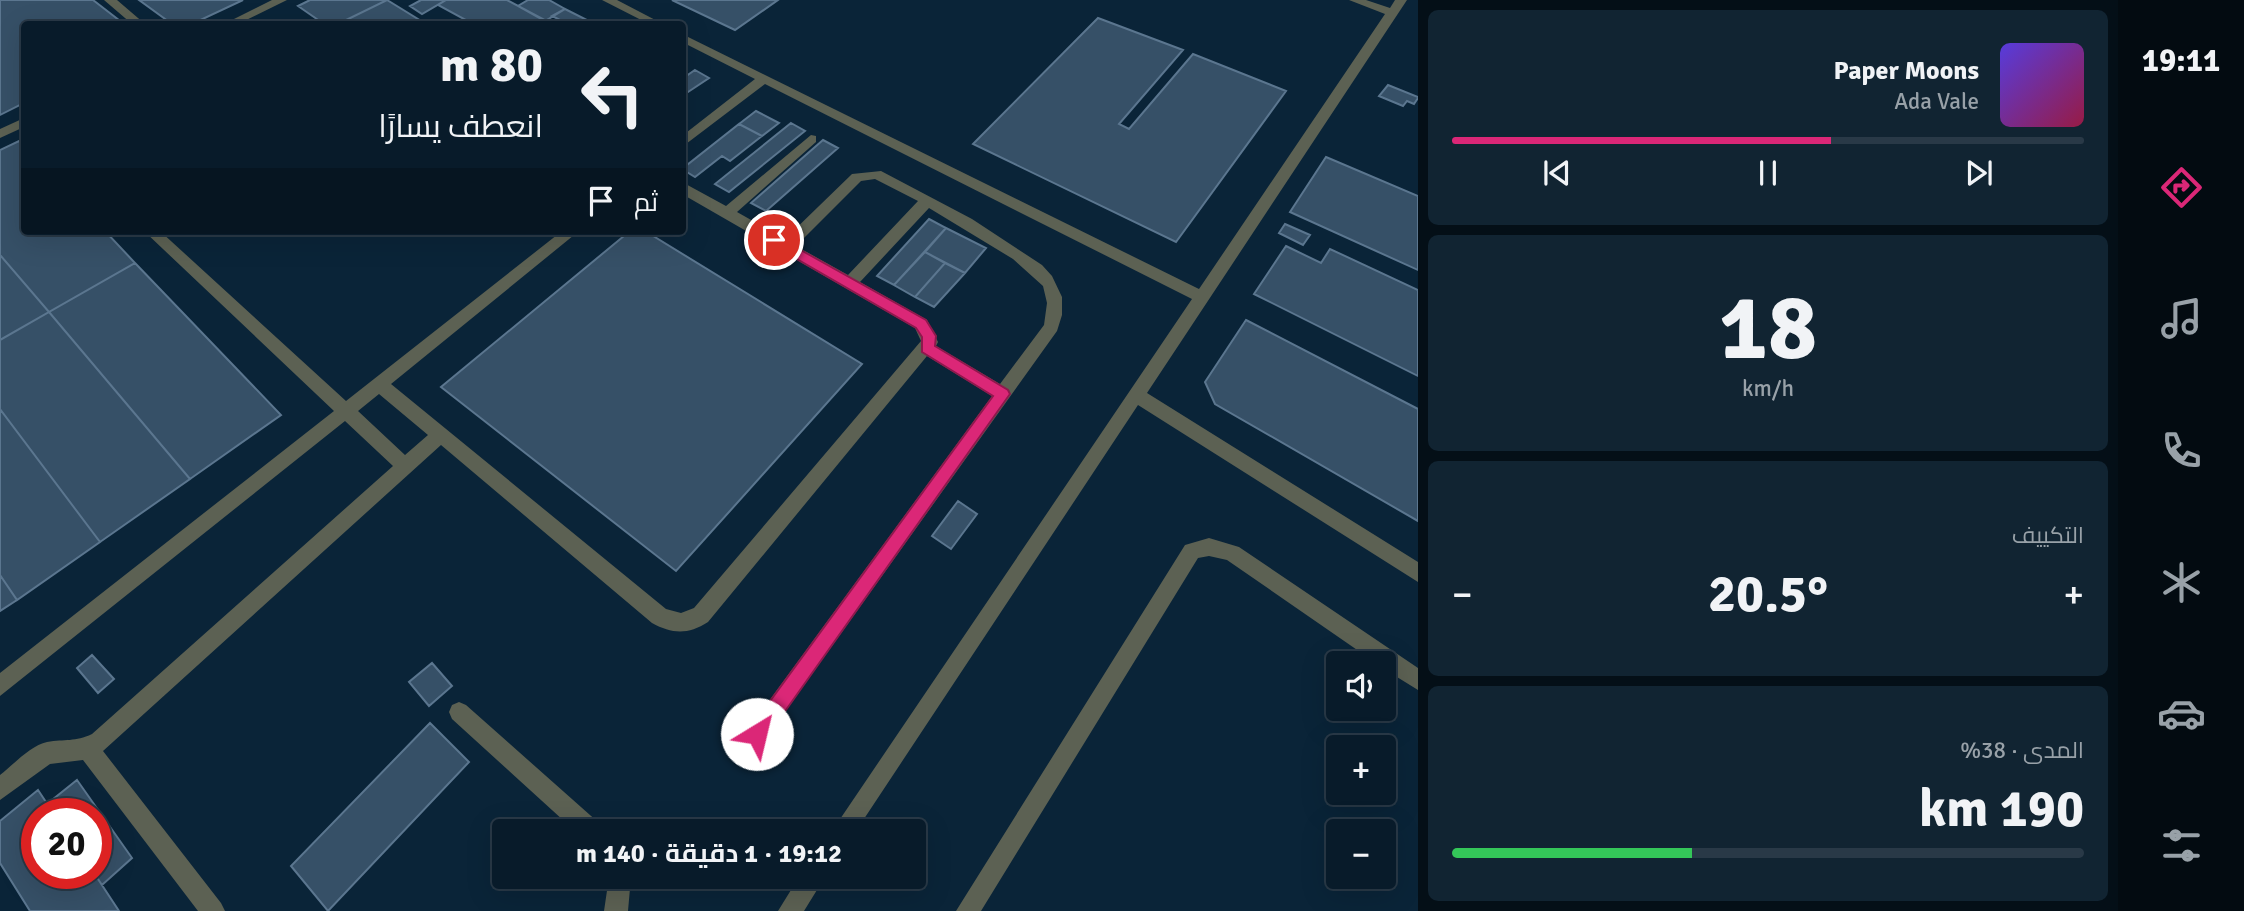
<!DOCTYPE html>
<html lang="ar">
<head>
<meta charset="utf-8">
<style>
	:root { --surface:#081b2a; --page:#112432; --text:#f1f3f6; --muted:#98a1a8; --line:#293947; --accent:#db2777 }
	body { margin:0; font-family:Signika,Cairo,sans-serif; background:var(--page); color:var(--text); direction:rtl; height:100vh; display:flex; flex-direction:column; font-size:26px; white-space:nowrap }
	* { box-sizing:border-box; margin:0 }
	p { font-size:23px; color:var(--muted) }
	.icon { flex:none; width:38px; height:38px; fill:none; stroke:currentColor; stroke-width:2; stroke-linecap:round; stroke-linejoin:round }
	.map { position:relative; flex:1; overflow:hidden; direction:ltr }
	.side { display:flex; flex-direction:column; gap:10px; padding:10px; background:#040f17; width:700px }
	.side>* { flex:none }
	.top-card { position:absolute; left:21px; top:21px; width:665px; height:214px; border-radius:7px; box-shadow:0 7px 28px #0002,0 0 0 2px var(--line); direction:rtl; background:#081b2a; color:var(--text); overflow:hidden }
	.fabs { position:absolute; left:1326px; top:651px; display:grid; gap:14px }
	.fabs a { display:grid; place-items:center; width:70px; height:70px; border-radius:7px; background:var(--surface); box-shadow:0 7px 28px #0002,0 0 0 2px var(--line); font-size:35px }
	.speed { position:absolute; left:21px; top:798px; display:flex; gap:14px; font-size:35px; font-weight:700; text-align:center }
	.speed>* { display:grid; place-content:center; width:91px; height:91px; border-radius:50%; background:var(--surface); box-shadow:0 7px 28px #0002,0 0 0 2px var(--line); line-height:1 }
	.speed .limit { border:10px solid #d22; background:#fff; color:#111 }
	.pin { position:absolute; display:grid; place-items:center; width:60px; height:60px; color:#fff; margin:-30px; border:4px solid #fff; border-radius:50%; box-shadow:0 2px 7px #0007 }
	.me { position:absolute; width:77px; margin:-38px; rotate:36deg; stroke-linejoin:round; filter:drop-shadow(0 0 5px #0008) }
	.turn { display:flex; align-items:center; gap:24px; height:147px; padding:0 28px; font-size:32px }
	.turn .icon { width:91px; height:91px; stroke-width:2.5 }
	.turn b { display:block; font-size:49px; line-height:60px }
	.then { display:flex; align-items:center; height:66px; padding:0 28px; background:#0003; gap:14px; font-size:26px }
	.big { font-size:52px; font-weight:700; line-height:1.1 }
	.side .tile { flex:1; display:flex; flex-direction:column; justify-content:center; gap:10px; min-width:0; padding:0 24px; border-radius:10px; background:var(--page) }
	.side .dial { align-items:center; gap:0 }
	.dial b { font-size:91px; line-height:1 }
	.song { display:flex; align-items:center; gap:21px }
	.cover { width:84px; height:84px; border-radius:10px; background:linear-gradient(135deg,hsl(250 70% 55%),hsl(340 70% 35%)) }
	.played { height:7px; border-radius:4px; background:linear-gradient(90deg,var(--accent) 60%,var(--line) 60%) }
	.keys { display:flex; justify-content:space-around; direction:ltr }
	.heat { display:flex; justify-content:space-between; align-items:center; font-size:38px; direction:ltr }
	.charge { height:10px; border-radius:5px; background:linear-gradient(90deg,#34c759 38%,var(--line) 0) }
	.trip { position:absolute; left:492px; top:819px; width:434px; height:70px; border-radius:7px; background:var(--surface); box-shadow:0 7px 28px #0002,0 0 0 2px var(--line); font-weight:700; line-height:70px; text-align:center; direction:rtl }
	main { display:flex; flex:1; min-height:0 }
	.tab-bar { display:flex; flex-direction:column; width:126px; justify-content:space-around; align-items:center; background:#030b11; color:var(--muted) }
	.tab-bar .icon { width:49px; height:49px }
	.tab-bar .active { color:var(--accent) }
	.tab-bar b { font-size:32px; color:var(--text) }
	.map>svg:first-child { display:block }
	.building { fill:#365067; stroke:#5b768f; stroke-width:2 }
	.lines { fill:none; stroke-linecap:round; stroke-linejoin:round }
	.minor { fill:#5c6153; fill-rule:evenodd }
	.route { fill:#db2777; stroke:#8e194d; stroke-width:2 }
</style>
</head>
<body>
<main>
<nav class="tab-bar">
<b>19:11</b>
<svg class="icon active" aria-label="directions" viewBox="0 0 24 24"><path d="M12 3l9 9-9 9-9-9zM9 14v-3h6M13 9l2 2-2 2"/></svg>
<svg class="icon" aria-label="music" viewBox="0 0 24 24"><path d="M9 18V5l10-2v13"/><circle cx="6" cy="18" r="3"/><circle cx="16" cy="16" r="3"/></svg>
<svg class="icon" aria-label="phone" viewBox="0 0 24 24"><path d="M5 4h4l2 5-3 2q2 4 5 5l2-3 5 2v4C11 20 4 13 5 4z"/></svg>
<svg class="icon" aria-label="climate" viewBox="0 0 24 24"><path d="M12 3v18M4 7l16 10M4 17L20 7"/></svg>
<svg class="icon" aria-label="car" viewBox="0 0 24 24"><path d="M5 17H2v-5l4-1 3-4h7l3 4 3 1v5h-3M9 17h6M6 11h13"/><circle cx="7" cy="17" r="2"/><circle cx="17" cy="17" r="2"/></svg>
<svg class="icon" aria-label="filters" viewBox="0 0 24 24"><path d="M4 7h16M4 17h16"/><circle cx="9" cy="7" r="2"/><circle cx="15" cy="17" r="2"/></svg>
</nav>
<section class="side">
<div class="tile">
<div class="song"><i class="cover"></i><div><b>Paper Moons</b><p>Ada Vale</p></div></div>
<div class="played"></div>
<div class="keys"><svg class="icon" aria-label="previous" viewBox="0 0 24 24"><path d="M18 5L8 12l10 7zM5 5v14"/></svg><svg class="icon" aria-label="pause" viewBox="0 0 24 24"><path d="M8 5v14M16 5v14"/></svg><svg class="icon" aria-label="next" viewBox="0 0 24 24"><path d="M6 5l10 7-10 7zM19 5v14"/></svg></div>
</div>
<div class="tile dial"><b>18</b><p>km/h</p></div>
<div class="tile"><p>التكييف</p>
<div class="heat"><a>−</a><b class="big">20.5°</b><a>+</a></div>
</div>
<div class="tile"><p>المدى · 38%</p><b class="big">190 km</b><div class="charge"></div></div>
</section>
<div class="map">
<svg width="1418" height="911" viewBox="0 0 1418 911">
	<rect width="100%" height="100%" fill="#0a2438"/>
	<!-- building -->
	<path class="building" d="M0,0H93L124,24H24V103L0,115Z
		M139,0H243L192,24H172Z
		M310,0H387L338,24H324L298,6Z
		M387,0L426,24H338Z
		M421,0H446L422,14L410,6Z
		M446,0H507L552,24H473L438,5Z
		M528,0H549L565,9L545,21L518,6Z
		M672,0H778L735,30Z
		M565,9L587,20L580,24H568L552,16Z
		M1098,18L1183,50L1119,124L1129,129L1193,54L1286,91L1176,242L973,144Z
		M695,70L709,78L682,96V79Z
		M1388,85L1418,97V98L1414,104L1407,101L1403,106L1379,96Z
		M756,111L779,123L762,136L739,124Z
		M791,123L805,131L729,192L715,184Z
		M739,124L762,136L730,161L722,156L695,177L682,169Z
		M823,140L838,148L766,211L751,203Z
		M19,141L24,148V231H105L135,263L49,312L0,255V150Z
		M1326,157L1418,196V270L1290,212Z
		M929,219L946,228L894,285L877,276Z
		M1285,224L1310,235L1303,245L1279,233Z
		M946,228L986,248L965,273L925,252Z
		M630,231H645L862,364L676,571L441,387Z
		M1286,246L1321,263L1330,249L1418,290V376L1254,294Z
		M925,252L945,263L915,297L894,285Z
		M0,255L49,312L0,340Z
		M135,263L281,415L190,479L49,312Z
		M945,263L965,273L934,307L915,297Z
		M49,312L190,479L100,542L0,409V340Z
		M1246,320L1418,409V521L1215,404L1205,382Z
		M0,409L100,542L17,600L0,575Z
		M958,501L977,514L951,549L932,536Z
		M0,575L17,600L0,611Z
		M92,655L114,679L98,693L77,668Z
		M432,663L452,686L429,706L409,682Z
		M430,723L469,762L328,911L291,866Z
		M77,780L132,858L102,885L94,873L96,814H54L47,804Z
		M38,790L54,814H37V873H94L119,911H30L0,863V821Z"/>
	<g class="lines">
		<!-- minor -->
		<path class="minor" d="M104,0H117L145,24H132Z
			M272,0H287L238,24H224Z
			M602,0H617L663,24H649Z
			M1349,0H1366L1390,8L1395,0H1407L1147,393L1418,562V582L1138,405L856,831H832L1192,299L765,84L682,147V136L755,79L682,42V34L1199,289L1385,14Z
			M24,118V127L0,138V129Z
			M811,135L816,136V142L737,212L785,239L852,174L881,171L972,219L1042,265L1052,276L1062,297V315L1057,331L764,741L757,745L750,741L746,734L750,727L992,396L927,356L708,622C688,635 672,634 652,623L441,445L103,751L221,903L225,911H198L83,760L50,764L0,800V775C13,765 31,745 47,742C65,739 75,742 92,734L393,466L345,421L0,696V673L334,411L144,231H160L346,401L562,231H579L391,384L666,609L681,613L694,608L921,341L915,328L682,194V182L726,206ZM875,179L918,201L848,275L796,246L861,181ZM929,208L1013,259L1043,286L1047,303L1044,325L1000,384L936,346L938,342L927,320L860,282ZM379,394L428,435L405,455L358,411Z
			M1209,538L1239,547L1418,668V690L1384,669V663H1376L1227,560L1209,556L1198,558L981,911H956L1185,545Z
			M459,702L466,705L599,823L602,831H575L452,719L449,712L452,705Z
			M609,877H631L628,911H604Z
			M799,877H825L804,911H778Z"/>
	</g>
	<!-- route -->
	<path class="route" d="M774,235L926,320L936,336L935,346L1008,390L1010,394L764,741L757,743L751,741L748,734L751,727L993,396L922,352V337L916,328L769,243L768,240Z"/>
</svg>
<div class="fabs">
<a><svg class="icon" aria-label="sound" viewBox="0 0 24 24"><path d="M4 9h4l5-4v14l-5-4H4zM17 9q2 3 0 6"/></svg></a>
<a>+</a>
<a>−</a>
</div>
<div class="speed"><div class="limit">20</div></div>
<div class="pin" style="left:774px;top:240px;background:#d93025"><svg class="icon" aria-label="arrive" viewBox="0 0 24 24"><path d="M6 21V4h12l-3 4 3 4H6"/></svg></div>
<svg class="me" style="left:757px;top:734px" viewBox="-20 -20 40 40"><circle r="19" fill="#fff"/><path d="M0-13L10 11 0 6-10 11z" fill="#db2777"/></svg>
<div class="trip">19:12 · 1 دقيقة · 140 m</div>
<div class="top-card">
<div class="turn"><svg class="icon" aria-label="left" viewBox="0 0 24 24"><path d="M17 20v-9H6M10 6l-5 5 5 5"/></svg><div><b>80 m</b>انعطف يسارًا</div></div>
<div class="then">ثم<svg class="icon" aria-label="arrive" viewBox="0 0 24 24"><path d="M6 21V4h12l-3 4 3 4H6"/></svg></div>
</div>
</div>
</main>
</body>
</html>
